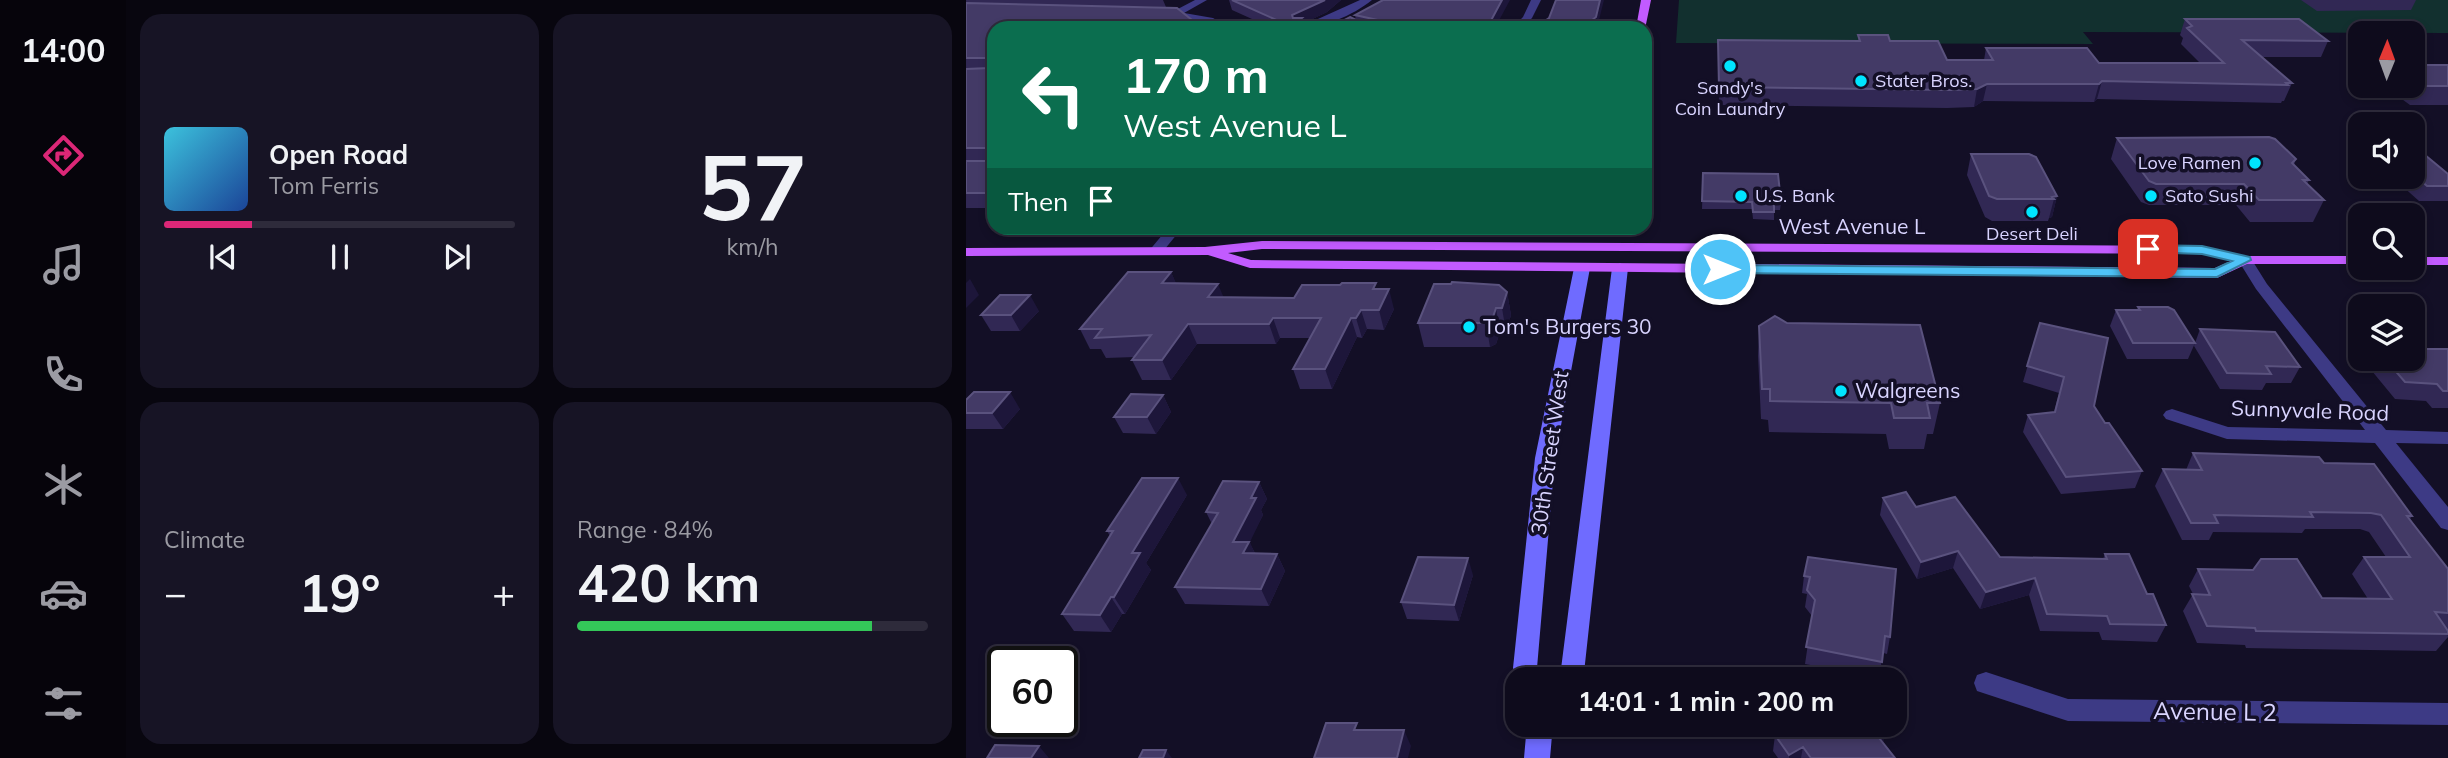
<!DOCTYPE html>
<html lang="en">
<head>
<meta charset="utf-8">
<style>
	:root { --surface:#0e0b1c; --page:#171425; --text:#f1f3f6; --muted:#9b9ba3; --line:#2e2b3b; --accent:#db2777 }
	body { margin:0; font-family:Mulish,sans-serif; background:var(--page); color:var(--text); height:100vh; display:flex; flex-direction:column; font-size:26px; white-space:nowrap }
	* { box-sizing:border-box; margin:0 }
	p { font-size:23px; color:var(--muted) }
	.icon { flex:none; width:38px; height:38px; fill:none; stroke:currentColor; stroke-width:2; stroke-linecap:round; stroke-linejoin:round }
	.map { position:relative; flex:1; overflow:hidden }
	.sheet { display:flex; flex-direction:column; gap:14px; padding:14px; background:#08060f; width:840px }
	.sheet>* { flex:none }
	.hud { position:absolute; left:21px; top:21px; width:665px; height:214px; border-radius:21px; box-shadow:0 4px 10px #0003,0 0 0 2px var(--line); background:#0b6e4f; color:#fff; overflow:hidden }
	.needle { width:46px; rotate:1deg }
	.controls { position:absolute; left:1382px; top:21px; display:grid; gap:14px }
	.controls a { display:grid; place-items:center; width:77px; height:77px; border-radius:14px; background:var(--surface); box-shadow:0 4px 10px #0003,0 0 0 2px var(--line); font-size:35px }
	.speed { position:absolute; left:21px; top:646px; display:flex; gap:14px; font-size:35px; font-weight:700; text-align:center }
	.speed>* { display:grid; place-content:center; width:91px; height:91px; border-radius:50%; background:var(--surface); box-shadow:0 4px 10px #0003,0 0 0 2px var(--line); line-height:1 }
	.speed .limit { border:4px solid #111; border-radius:10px; background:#fff; color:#111 }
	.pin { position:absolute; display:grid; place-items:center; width:60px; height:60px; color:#fff; margin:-30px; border-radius:14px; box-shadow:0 4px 10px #0006 }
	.me { position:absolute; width:77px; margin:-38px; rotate:90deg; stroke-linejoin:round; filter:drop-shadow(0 0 5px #0008) }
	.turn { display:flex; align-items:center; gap:24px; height:147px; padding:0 21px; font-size:32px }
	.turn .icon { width:91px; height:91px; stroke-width:2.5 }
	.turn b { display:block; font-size:49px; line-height:60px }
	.then { display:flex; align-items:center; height:66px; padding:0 21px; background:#0003; gap:14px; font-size:26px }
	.big { font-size:52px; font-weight:700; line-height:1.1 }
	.sheet .tile { flex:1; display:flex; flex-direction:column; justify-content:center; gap:10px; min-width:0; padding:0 24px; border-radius:21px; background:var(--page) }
	.sheet .dial { align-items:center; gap:0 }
	.dial b { font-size:91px; line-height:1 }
	.song { display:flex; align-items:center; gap:21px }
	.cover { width:84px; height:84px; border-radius:10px; background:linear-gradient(135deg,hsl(190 70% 55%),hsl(220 70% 35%)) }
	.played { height:7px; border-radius:4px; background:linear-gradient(90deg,var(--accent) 25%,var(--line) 25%) }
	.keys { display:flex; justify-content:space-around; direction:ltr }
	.heat { display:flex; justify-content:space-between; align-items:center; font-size:38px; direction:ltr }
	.charge { height:10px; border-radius:5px; background:linear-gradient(90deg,#34c759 84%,var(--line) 0) }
	.sheet .tiles { flex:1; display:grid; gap:14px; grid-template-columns:repeat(2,1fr) }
	.trip { position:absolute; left:539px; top:667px; width:402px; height:70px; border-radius:21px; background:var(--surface); box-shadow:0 4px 10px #0003,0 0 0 2px var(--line); font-weight:700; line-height:70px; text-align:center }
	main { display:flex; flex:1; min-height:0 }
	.tab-bar { display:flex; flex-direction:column; width:126px; justify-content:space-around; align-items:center; background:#06040b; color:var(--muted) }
	.tab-bar .icon { width:49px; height:49px }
	.tab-bar .active { color:var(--accent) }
	.tab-bar b { font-size:32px; color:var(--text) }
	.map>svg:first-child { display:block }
	.green { fill:#12302f }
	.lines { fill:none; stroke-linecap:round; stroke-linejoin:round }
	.minor { fill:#3d3a85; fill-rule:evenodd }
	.secondary { fill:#6f6bff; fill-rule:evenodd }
	.primary { fill:#c25bff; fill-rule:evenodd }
	.wall { fill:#312854 }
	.shaded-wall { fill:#1d163a }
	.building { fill:#433a66; stroke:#5a527e; stroke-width:2 }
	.route { fill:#4fc3f7; stroke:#337fa1; stroke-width:2 }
	.poi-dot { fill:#00e5ff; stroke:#130f26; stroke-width:2.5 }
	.labels { text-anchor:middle; stroke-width:7; stroke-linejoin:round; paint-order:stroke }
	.far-poi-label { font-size:18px; fill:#d9d4ff; stroke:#130f26; text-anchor:start }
	.street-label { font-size:21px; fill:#d9d4ff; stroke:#130f26 }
	.poi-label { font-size:21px; fill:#d9d4ff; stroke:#130f26; text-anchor:start }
	.near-street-label { font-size:24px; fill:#d9d4ff; stroke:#130f26 }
</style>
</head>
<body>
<main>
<nav class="tab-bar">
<b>14:00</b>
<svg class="icon active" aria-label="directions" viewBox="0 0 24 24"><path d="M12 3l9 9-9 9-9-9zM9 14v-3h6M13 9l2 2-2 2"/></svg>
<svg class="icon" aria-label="music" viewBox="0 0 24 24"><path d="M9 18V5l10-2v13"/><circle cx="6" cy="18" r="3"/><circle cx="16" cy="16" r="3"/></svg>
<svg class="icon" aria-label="phone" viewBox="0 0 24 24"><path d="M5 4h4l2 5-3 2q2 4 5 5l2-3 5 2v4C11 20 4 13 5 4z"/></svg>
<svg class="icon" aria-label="climate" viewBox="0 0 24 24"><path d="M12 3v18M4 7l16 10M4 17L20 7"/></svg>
<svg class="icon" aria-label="car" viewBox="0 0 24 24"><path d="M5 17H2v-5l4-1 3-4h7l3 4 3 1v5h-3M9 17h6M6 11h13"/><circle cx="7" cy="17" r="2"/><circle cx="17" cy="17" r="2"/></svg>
<svg class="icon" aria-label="filters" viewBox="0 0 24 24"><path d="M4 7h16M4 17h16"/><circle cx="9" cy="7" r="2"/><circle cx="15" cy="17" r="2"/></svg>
</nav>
<section class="sheet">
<div class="tiles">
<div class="tile">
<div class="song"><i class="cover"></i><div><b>Open Road</b><p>Tom Ferris</p></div></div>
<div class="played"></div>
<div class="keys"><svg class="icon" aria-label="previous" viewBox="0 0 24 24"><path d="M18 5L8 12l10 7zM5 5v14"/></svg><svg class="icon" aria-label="pause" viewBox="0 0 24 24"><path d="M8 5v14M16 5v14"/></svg><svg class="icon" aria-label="next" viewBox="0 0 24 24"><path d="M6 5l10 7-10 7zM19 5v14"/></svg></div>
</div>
<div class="tile dial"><b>57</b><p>km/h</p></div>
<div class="tile"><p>Climate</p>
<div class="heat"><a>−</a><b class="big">19°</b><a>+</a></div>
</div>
<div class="tile"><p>Range · 84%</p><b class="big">420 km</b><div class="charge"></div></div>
</div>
</section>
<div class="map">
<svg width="1482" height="758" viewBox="0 0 1482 758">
	<rect width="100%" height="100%" fill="#130f26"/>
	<!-- green -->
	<path class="green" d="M713,0H1482V33L1117,32L1127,44L710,43Z"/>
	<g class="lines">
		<!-- minor -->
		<path class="minor" d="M229,0H241L218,13L247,18L264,28C256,28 197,15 191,12L196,9L208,11Z
			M394,0H406C386,16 357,28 332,28Z
			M565,0H575L566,18L556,28H546L557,17Z
			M202,228H216L194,255H184L182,252Z
			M1279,256L1284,257L1301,284L1420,430L1482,432V444L1430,443L1482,507V530L1475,528L1409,443L1261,439L1200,419L1197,415L1200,411L1206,409L1262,427L1399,430L1290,289L1272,260Z
			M1020,672L1102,699L1482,703V725L1102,721L1011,691L1008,683L1011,675Z"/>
		<!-- secondary -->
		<path class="secondary" d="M616,263L624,268L589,458L571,668L575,679L551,680L547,668L569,458L608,268Z
			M654,263L662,268L618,673L615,679H589L595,669L646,268Z
			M561,724H587L584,758H558Z"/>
		<!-- primary -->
		<path class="primary" d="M675,0H685L679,29L670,28Z
			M296,241L1236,246L1279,256H1395V264H1281L1251,278L284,268L242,255L0,256V248L239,247ZM296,249L1236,254L1265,261L1249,268L285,260L262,253Z
			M1447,257H1482V265H1447Z"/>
	</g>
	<!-- wall -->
	<path class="wall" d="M0,0H197L200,7L61,5L28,28V208H0Z
		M263,0H375L361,12L338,23L339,28H306L266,10Z
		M1335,0H1450L1445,10L1351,11Z
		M389,15L529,28H363L390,20Z
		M1219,19L1362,41L1355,57H1296L1326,83L1318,101H1316L1315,103L1131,99L1128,102L1017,101L1008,107L981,108L753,105L752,40L892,41V35L924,41L981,60H1018L1020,48L1133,63H1234L1215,44L1217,38L1214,35Z
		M1447,65H1482V105H1444L1418,86H1447Z
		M1151,138L1330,159L1328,165L1343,180L1341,184L1358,200L1347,222H1284L1270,205H1183L1175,202L1145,159Z
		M1005,154L1091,196L1086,217L1083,218L1082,221H1026L1019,217L1001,175Z
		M1447,155L1482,174V201H1453L1426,177H1447Z
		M737,173L815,202L814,210H808V220L787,219L786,209H736Z
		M205,272L210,284L258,297L328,298L411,289L428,309L418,330L401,329L396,338L391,337L366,389H334L327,369L344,338H314L310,344H231L205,380H176L166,360L169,357L140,358L135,349H124L114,329Z
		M541,292L545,315L540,332H534L530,344L524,347H458L452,323Z
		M1172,307L1229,343L1222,359H1161L1144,326L1150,310H1171Z
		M73,311L54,331H25L15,315Z
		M1074,323L1139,423L1176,471L1169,488L1095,494L1057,432L1062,415L1088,412L1093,393L1057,382Z
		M793,326L974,403L967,434H961L958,449H923L920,434L803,432L802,420L795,419L792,356Z
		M1234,329L1334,367L1325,383H1300L1296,390L1254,389L1228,346Z
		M1482,349V408H1466L1460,401L1429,399L1401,365L1405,359H1447Z
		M197,395L205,412L190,434L157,433L148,417Z
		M0,400L54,409L37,429H0Z
		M1227,453L1358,463L1446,516L1444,519L1482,569V630H1481L1482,637L1470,651L1280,648L1279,645L1231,643L1217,611L1227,594L1223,586L1232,569L1356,598L1402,599L1386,574L1398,557H1420L1403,532L1394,529H1339L1336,533L1247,532L1243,540H1216L1189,486L1197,469L1220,470Z
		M293,482L301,499L295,510L297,515L283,542L289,553L311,554L319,571L303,606L219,604L209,587L246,524L240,512Z
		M221,495L180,563L185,570L159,614H156L145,632L108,631L96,614L144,536L141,531Z
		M917,498L950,507L1034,557L1137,559L1139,554L1181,594L1200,625L1191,642L1136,640L1133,632L1074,631L1063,595L1014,609L987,568L951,579L914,515Z
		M842,557L924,637L921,654L917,653L913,678L839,664L846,616L839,607L841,594L836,593L838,576Z
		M507,575L493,621L441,619L435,602Z
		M809,735L917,743L929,758H812L807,751Z"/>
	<!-- shaded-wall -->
	<path class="shaded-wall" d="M359,0H375L361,12L338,23L339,28H327L326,15Z
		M536,0H544L529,28H521Z
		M634,0H638L631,28H616Z
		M1136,81L1131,99L1128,102L1133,84Z
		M1021,84L1017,101L1008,107L1011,89Z
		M1091,196L1086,217L1083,218L1088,199L1086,197Z
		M205,272L214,292L196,283Z
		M4,279L13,295L0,308V283Z
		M252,284L260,303L242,297Z
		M423,289L428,309L418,330L413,310Z
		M541,292L545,315L540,332L536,308Z
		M64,295L73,311L54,331L45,315Z
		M530,308L534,332L530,344L524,347L520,323Z
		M395,310L401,329L396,338L390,318Z
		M307,318L314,338L310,344L303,324Z
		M385,318L391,337L366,389L359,369Z
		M222,324L231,344L205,380L196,360Z
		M44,392L54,409L37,429L26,413Z
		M197,395L205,412L190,434L181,417Z
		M212,478L221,495L180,563L185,570L159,614L148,597L166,553Z
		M293,482L301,499L295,510L297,515L284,542L291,559L286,570L267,542L285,498Z
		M992,551L987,568L951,579L955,562Z
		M311,554L319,571L303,606L295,589Z
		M502,558L507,575L493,621L488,605Z
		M1069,578L1063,595L1014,609L1020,592Z
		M145,597L156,614L145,632L134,615Z
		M920,728L917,745L910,734Z
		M438,730L445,746L442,758H431Z
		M73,746L83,758H65Z
		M837,747L835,758H823V755Z
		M200,750L206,758H197Z"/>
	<!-- building -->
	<path class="building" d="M266,0H359L326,15L327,18H336L326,27Z
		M417,0H536L521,28H448L389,15Z
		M590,0H634L630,17L616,28H569L583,18Z
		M0,3L211,8L236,28H28V193H0V161H22L23,151L20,148H0V69L23,68L24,60L22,58H0Z
		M384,17L406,28H363Z
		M1219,19H1333L1362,41L1276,40L1326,83H1320L1322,85L1136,81L1133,84H1021L1011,89L984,90L753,87L752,40L894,41L892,35H922L924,41H972L981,60H1027L1020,48H1121L1133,63H1258L1221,28L1226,26Z
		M1447,65H1482V86H1453L1447,81Z
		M1303,137L1309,139L1330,159L1326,163L1343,180H1337L1358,200H1293L1278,184H1190L1183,181L1151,138Z
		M1005,154H1063L1070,157L1091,196L1086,197L1088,199H1031L1023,196Z
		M1447,155H1459L1482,174V186H1461L1447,174Z
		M737,173L812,174L815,202H808V212H787L786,202L736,201Z
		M162,272H205L196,283L252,284L242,297L328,298L336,285H374L376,283H410L407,289H423L413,310H395L390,318H385L359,369H327L355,318H307L303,324H222L196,360H166L185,335L129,338L136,329H114Z
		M486,282L533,285L541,292L536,308H530L526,320L520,323H452L468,284H485Z
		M34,295H64L45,315H15Z
		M1172,307H1202L1208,310L1229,343H1167L1150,310H1174Z
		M809,316L821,323L954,325L974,403H961L964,418H928L925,403L804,401V389H796L793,326Z
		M1074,323L1142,338L1128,406L1139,423H1143L1176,471L1100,477L1062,415L1089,412L1098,377L1061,366Z
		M1234,329L1309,332L1334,367L1300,366L1305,374L1261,373Z
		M1447,349H1482V391H1477L1471,384L1439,382L1419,359H1447Z
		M8,392H44L26,413H0V400Z
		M165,394L197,395L181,417H148Z
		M1227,453L1353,457L1358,463L1408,464L1446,516H1441L1482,569V613L1469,612L1482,631V634L1290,631L1289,628L1241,626L1226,594L1244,595L1232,569L1287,570L1295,559H1331L1356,598L1426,599L1398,557H1444L1415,515L1405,513L1344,512L1347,517L1248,515L1252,523H1225L1197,469L1236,470Z
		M176,478H212L166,553H174L148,597H145L134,615L96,614L147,531H141Z
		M257,481L293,482L285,498H290L267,542H283L277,553L311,554L295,589L209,587L252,513L240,512Z
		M940,492L950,507L989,497L1034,557L1141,559L1139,554H1163L1181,594H1187L1200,625L1144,624L1141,616L1081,614L1069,578L1020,592L992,551L955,562L917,498Z
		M452,557L502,558L488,605L435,602Z
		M842,557L930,569L924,637L919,636L916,662L840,647L849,600L841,590L844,577L838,576Z
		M360,723H391L388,730H438L431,758H348Z
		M825,724H917L920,728L910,734L929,758H845L837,747L823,755L809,735Z
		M29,745L73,746L65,758H21Z
		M177,750H200L197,758H173Z"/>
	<!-- route -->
	<path class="route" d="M1182,245L1236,246L1284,257L1285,260L1251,277L754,273L747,269L754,265L1249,269L1266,261L1236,254L1177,252V247Z"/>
	<!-- markers -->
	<g class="poi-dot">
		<circle cx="764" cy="66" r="7"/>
		<circle cx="895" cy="81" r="7"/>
		<circle cx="1289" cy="163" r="7"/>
		<circle cx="775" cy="196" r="7"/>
		<circle cx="1185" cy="196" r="7"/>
		<circle cx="1066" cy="212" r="7"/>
		<circle cx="503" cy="327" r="7"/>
		<circle cx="875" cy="391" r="7"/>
	</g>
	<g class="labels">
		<!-- far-poi labels -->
		<g class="far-poi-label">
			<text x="909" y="87">Stater Bros.</text>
			<text x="764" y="94" text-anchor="middle">Sandy's<tspan x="764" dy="21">Coin Laundry</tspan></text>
			<text x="1275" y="169" text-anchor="end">Love Ramen</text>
			<text x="789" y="202">U.S. Bank</text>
			<text x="1199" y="202">Sato Sushi</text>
			<text x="1066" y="240" text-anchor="middle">Desert Deli</text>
		</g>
		<!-- street labels -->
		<g class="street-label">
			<text x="886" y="234">West Avenue L</text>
			<text transform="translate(1344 411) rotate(2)" y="7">Sunnyvale Road</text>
			<text transform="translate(584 453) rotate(-82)" y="7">30th Street West</text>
		</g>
		<!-- poi labels -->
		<g class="poi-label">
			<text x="517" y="334">Tom's Burgers 30</text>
			<text x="889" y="398">Walgreens</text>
		</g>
		<!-- near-street labels -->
		<g class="near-street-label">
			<text transform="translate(1249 712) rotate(1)" y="8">Avenue L 2</text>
		</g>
	</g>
</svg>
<div class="controls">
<a><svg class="needle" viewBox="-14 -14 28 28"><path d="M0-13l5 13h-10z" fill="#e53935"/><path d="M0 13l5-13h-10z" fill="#9b9ba3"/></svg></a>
<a><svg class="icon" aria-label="sound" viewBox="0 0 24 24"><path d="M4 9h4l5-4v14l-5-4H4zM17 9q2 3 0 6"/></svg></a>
<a><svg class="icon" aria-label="search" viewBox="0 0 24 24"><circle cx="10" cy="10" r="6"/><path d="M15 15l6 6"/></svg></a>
<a><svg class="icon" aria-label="layers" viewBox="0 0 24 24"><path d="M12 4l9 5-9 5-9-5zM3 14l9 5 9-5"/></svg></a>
</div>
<div class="speed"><div class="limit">60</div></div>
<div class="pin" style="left:1182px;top:249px;background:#d93025"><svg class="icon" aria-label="arrive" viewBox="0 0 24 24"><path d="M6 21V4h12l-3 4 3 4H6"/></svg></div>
<svg class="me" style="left:754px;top:269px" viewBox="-20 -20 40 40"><circle r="17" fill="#4fc3f7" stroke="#fff" stroke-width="3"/><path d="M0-11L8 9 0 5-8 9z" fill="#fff"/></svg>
<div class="trip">14:01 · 1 min · 200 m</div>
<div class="hud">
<div class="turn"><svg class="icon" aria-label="left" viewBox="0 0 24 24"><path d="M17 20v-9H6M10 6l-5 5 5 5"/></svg><div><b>170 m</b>West Avenue L</div></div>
<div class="then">Then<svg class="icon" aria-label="arrive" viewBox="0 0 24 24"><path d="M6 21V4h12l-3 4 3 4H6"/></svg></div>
</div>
</div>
</main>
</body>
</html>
